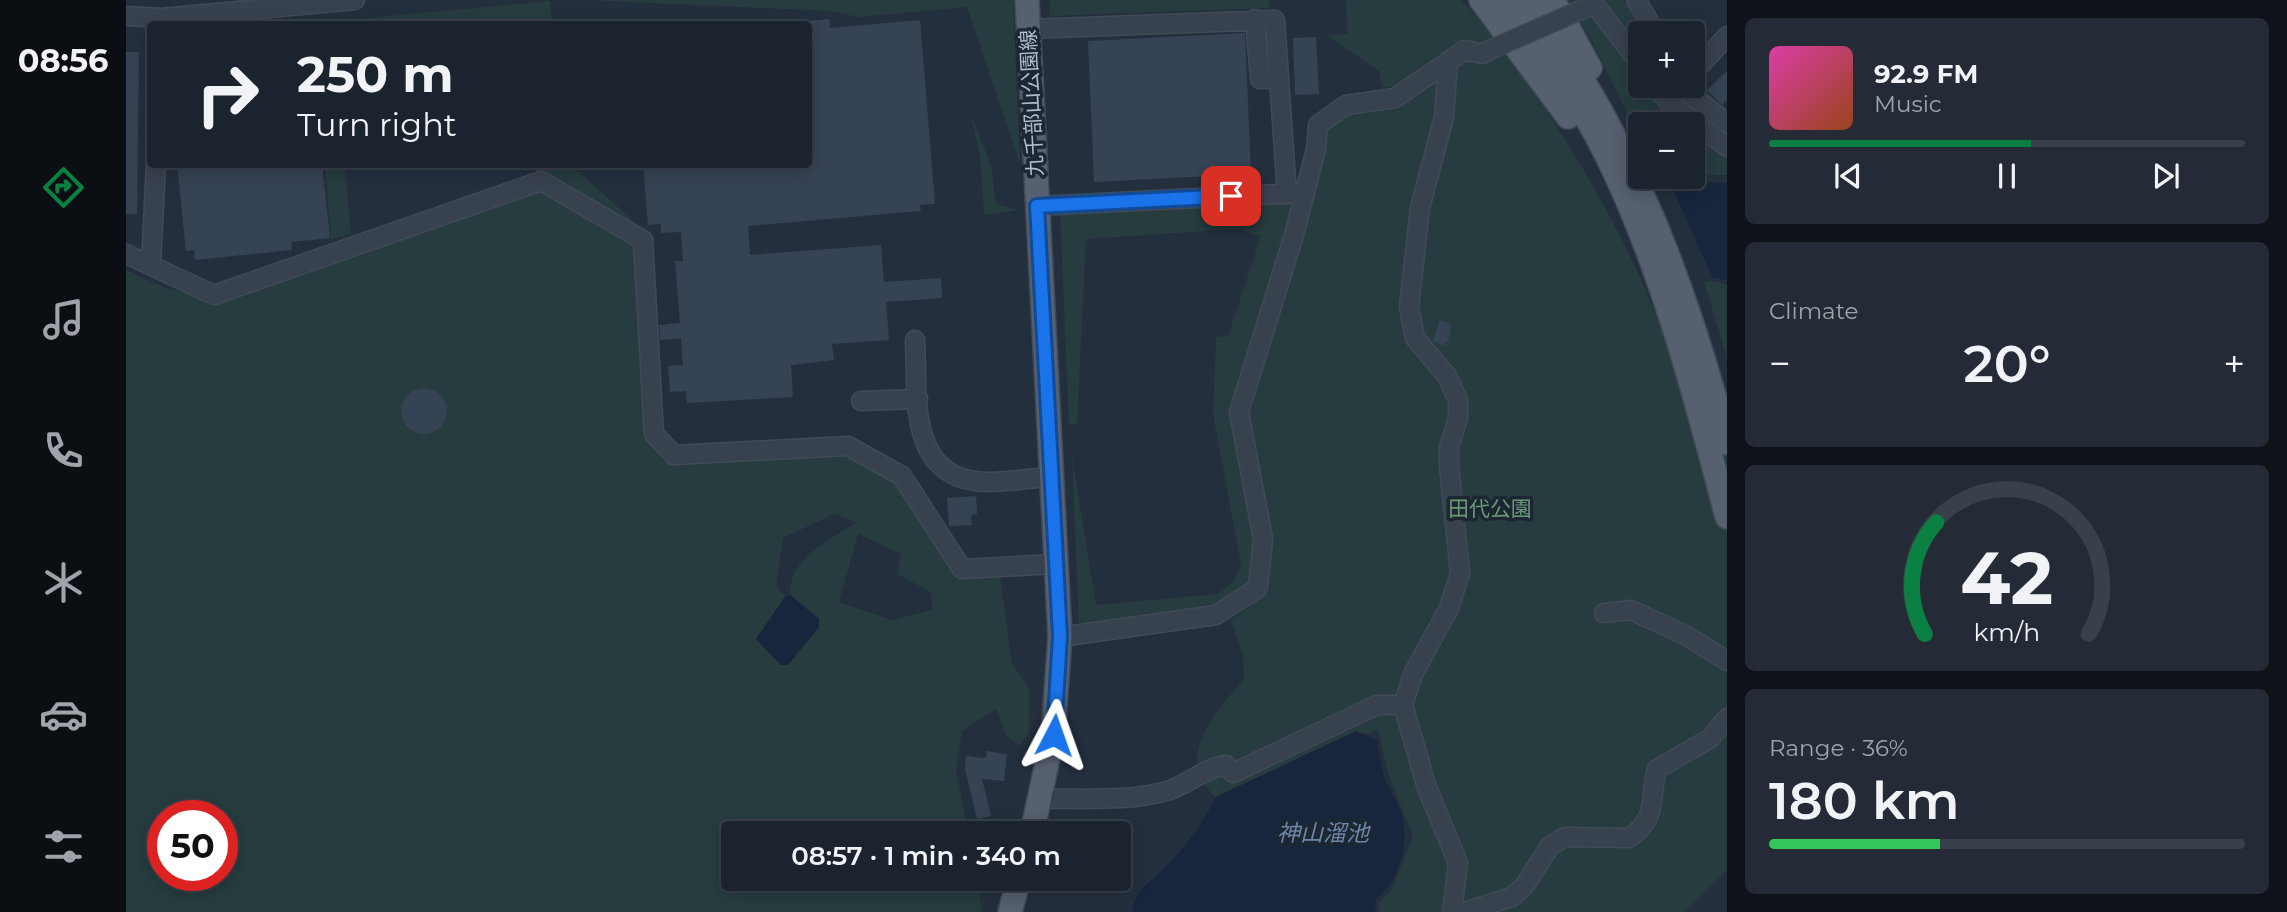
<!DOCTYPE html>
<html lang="en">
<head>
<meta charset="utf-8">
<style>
	:root { --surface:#1b232e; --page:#242b36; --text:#f1f3f6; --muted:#a0a4aa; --line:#39404a; --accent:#0b8043 }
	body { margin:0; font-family:Montserrat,"Noto Sans JP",sans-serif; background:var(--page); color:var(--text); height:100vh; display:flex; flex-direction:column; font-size:26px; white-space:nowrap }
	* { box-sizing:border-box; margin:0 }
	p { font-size:23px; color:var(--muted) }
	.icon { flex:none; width:38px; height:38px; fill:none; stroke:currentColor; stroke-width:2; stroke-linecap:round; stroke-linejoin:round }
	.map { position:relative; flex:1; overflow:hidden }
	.side { display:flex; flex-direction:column; gap:18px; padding:18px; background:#0f1319; width:560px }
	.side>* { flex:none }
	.banner { position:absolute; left:21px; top:21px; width:665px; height:147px; border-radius:7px; box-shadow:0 4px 18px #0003,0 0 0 2px var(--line); background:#1b232e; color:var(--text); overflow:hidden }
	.buttons { position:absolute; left:1502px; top:21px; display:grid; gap:14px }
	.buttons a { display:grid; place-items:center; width:77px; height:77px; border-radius:7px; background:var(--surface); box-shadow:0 4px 18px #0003,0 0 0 2px var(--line); font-size:35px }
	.speed { position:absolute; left:21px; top:800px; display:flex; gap:14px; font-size:35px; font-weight:700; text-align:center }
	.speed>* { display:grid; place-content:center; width:91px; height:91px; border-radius:50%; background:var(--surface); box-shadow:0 4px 18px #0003,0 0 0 2px var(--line); line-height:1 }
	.speed .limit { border:10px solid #d22; background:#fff; color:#111 }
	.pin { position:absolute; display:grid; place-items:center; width:60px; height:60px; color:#fff; margin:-30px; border-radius:14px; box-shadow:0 4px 10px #0006 }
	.me { position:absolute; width:77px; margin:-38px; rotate:4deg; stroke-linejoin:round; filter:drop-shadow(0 0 5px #0008) }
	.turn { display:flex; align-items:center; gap:24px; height:147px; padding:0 35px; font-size:32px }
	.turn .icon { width:91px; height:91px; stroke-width:2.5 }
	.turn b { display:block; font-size:49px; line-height:60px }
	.big { font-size:52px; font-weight:600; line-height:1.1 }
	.side .card { flex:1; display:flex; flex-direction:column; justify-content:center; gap:10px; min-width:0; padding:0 24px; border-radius:10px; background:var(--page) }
	.side .dial { align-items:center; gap:0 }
	.dial svg { height:182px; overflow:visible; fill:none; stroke:var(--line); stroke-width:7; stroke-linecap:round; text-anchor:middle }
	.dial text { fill:var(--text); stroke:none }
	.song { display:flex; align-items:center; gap:21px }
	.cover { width:84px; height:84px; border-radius:10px; background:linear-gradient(135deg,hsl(320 70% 55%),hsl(20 70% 35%)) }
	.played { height:7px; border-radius:4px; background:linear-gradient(90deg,var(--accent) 55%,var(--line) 55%) }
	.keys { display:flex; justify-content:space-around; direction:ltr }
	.heat { display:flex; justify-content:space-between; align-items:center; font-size:38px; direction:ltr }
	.charge { height:10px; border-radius:5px; background:linear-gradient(90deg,#34c759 36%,var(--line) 0) }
	.trip { position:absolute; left:595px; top:821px; width:410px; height:70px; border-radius:7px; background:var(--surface); box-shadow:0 4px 18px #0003,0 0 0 2px var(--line); font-weight:600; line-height:70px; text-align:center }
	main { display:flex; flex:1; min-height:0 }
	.dock { display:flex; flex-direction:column; width:126px; justify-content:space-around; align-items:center; background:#0b0e12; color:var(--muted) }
	.dock .icon { width:49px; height:49px }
	.dock .selected { color:var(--accent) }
	.dock b { font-size:32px; color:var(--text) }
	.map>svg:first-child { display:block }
	.green { fill:#263c3f; fill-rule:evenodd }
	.water { fill:#17263c }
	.building { fill:#364354 }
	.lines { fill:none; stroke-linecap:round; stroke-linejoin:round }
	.minor-casing { stroke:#414a57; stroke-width:21 }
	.major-casing { stroke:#414a57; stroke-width:26 }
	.minor { stroke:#38414e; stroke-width:18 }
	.major { stroke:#56606e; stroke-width:23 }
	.minor-bridge-casing { stroke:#414a57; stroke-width:21; stroke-linecap:butt }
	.minor-bridge { stroke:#38414e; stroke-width:18 }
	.route-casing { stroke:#114b97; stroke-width:18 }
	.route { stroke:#1a73e8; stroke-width:12 }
	.labels { text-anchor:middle; stroke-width:7; stroke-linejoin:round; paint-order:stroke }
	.street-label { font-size:21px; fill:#b4bcc9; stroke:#1d2633 }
	.park-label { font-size:21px; fill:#6b9a76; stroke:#1d2633 }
	.water-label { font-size:23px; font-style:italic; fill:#6d86a8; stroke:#1d2633 }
</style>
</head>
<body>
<main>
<nav class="dock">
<b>08:56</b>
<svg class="icon selected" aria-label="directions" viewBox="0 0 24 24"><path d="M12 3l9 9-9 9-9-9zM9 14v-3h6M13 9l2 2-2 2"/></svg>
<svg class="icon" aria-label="music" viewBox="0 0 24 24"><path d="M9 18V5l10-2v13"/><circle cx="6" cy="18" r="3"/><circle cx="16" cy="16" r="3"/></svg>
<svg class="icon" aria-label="phone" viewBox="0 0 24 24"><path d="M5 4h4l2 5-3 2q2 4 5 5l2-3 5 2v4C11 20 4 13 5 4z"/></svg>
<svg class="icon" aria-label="climate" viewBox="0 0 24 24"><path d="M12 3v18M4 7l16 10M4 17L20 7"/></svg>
<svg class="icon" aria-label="car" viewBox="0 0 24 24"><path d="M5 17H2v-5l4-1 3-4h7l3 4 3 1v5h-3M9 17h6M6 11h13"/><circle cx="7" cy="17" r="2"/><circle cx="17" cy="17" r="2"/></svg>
<svg class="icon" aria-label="filters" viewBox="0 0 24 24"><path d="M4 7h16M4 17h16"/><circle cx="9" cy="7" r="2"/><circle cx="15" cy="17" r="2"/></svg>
</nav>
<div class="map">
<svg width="1601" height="912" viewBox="0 0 1601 912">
	<rect width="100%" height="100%" fill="#242f3e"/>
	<!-- green -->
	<path class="green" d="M461,0H887L894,164L841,7L733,17L703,11Z
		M924,0H1143L1144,8L924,16Z
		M1220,0H1335L1370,38C1350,49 1349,40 1333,45C1310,52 1292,72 1275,88L1255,87L1253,71L1200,35L1221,34Z
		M1439,0H1497L1517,33H1514V86H1539L1560,124H1514V138L1462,34Z
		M424,1L426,24H242L241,18Z
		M1378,49C1441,137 1497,228 1536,330C1545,353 1550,378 1557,402L1601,395V870L1559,912H1252L1254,902L1265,890L1287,837L1262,774L1252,729L1243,734L1230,732L1090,797C1045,761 1090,711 1118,679L1117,657L1105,620L1143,592L1145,540L1124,412L1177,235L1199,125L1331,61Z
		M845,115L865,165L870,204L894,210L858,215L854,157Z
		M1566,129L1601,155V175H1566Z
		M199,165H219L225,234L205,239Z
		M409,165H445L530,241H523L410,171Z
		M412,187L509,242L521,436L546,460L718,450L773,483L831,574L874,577L886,663L903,688V734L893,745L880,735L870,709L836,731L830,770L841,825L871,818L885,830L884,833H607V878L862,879L854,896L856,912H0V270L37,287L91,301ZM708,514L731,522C703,541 663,557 664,595L693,619L630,639L659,597L650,586L657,538ZM732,534L775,554L771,574L805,592L806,610L766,620L713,602ZM37,816H96V875H37Z
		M1171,198L1107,413L1132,542L1125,584L1090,605L953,626L946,456L970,605L1091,594C1105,586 1110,579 1115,564L1087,414L1090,337L1102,336L1135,236L1109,229L960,239L951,424L943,425L934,212Z
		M1590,281L1601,285V358L1578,282Z"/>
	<!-- water -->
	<path class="water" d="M1560,182L1601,183V280L1587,278L1547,190Z
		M664,595L693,619V627L662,665H655L630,639L659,597Z
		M1230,731L1251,740C1253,751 1254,762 1257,773C1261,787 1271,800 1275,813C1285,842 1273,880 1250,899L1249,912H1006C1010,886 1029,880 1045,861C1063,842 1079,820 1090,797Z"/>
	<!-- building -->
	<path class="building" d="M703,19L704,28L794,20L809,204L794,205L795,211L622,226L624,255L755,245L758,282L815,278L816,298L760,302L763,340L706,344L708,360L665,365L667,397L561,403L560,391L544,392L542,366L557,365L555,338L534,340L533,325L554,323L549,261H557L555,232L535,233V224L522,225L517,164H682V21Z
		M1119,33L1125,174L968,182L962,41Z
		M1190,37L1193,94L1169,95L1167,38Z
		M0,52H13L11,214H0Z
		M1601,71V100L1596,105L1581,90Z
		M51,164H196L204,238L165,242L166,250L69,260L68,250L60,251Z
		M1314,320L1326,324L1322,342L1320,341L1318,346L1307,341Z
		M275 411a23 23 0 1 1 46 0a23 23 0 1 1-46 0Z
		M850,496L851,514L845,515L846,525L823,526L821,498Z
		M861,751L881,754L878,781L856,779L865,816L851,819L839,769L840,756L857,758L860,757Z"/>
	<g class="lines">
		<defs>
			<path id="minor" d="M1510,0L1530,33
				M1464,6L1472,9L1514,64
				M0,16L36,18L229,0
				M1129,19L1134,79L1153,78
				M902,29L1149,20L1161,194
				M1322,63L1318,117L1294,208L1283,307L1289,338L1321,376L1332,400V418L1323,447V466L1334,573L1323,608L1287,674L1277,705L1301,788L1332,863L1326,912
				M1566,74L1601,36
				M1530,86L1542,102L1601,147
				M1554,86L1601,123
				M911,206L1173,193
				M0,254L88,295L415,181L517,240L528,434L548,455L722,446L776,476L836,569L930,564
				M25,265L30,164
				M789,340C792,397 780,480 861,482C882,482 904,478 925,477
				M735,401L792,399
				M1478,613L1505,610L1561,636L1601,661
				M934,637L1090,615L1132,588L1137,539L1113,412L1168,235L1190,149L1192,125L1220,105L1269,98L1339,50L1356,54L1368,48
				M916,799C957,798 1002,802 1041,791C1061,785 1080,767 1100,765L1107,773L1251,705H1277
				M1338,912L1386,897L1399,885L1424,846L1439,837L1503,838C1533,818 1523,798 1531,769L1585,738L1601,718"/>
			<path id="major" d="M901,0L934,637L927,735L906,833
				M1355,0L1442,117
				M1378,0C1413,48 1451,96 1478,150C1536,266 1568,392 1601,517
				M1400,0C1416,23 1435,45 1450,69C1522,185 1567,312 1601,443
				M1427,0L1464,68
				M884,912L893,878"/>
		</defs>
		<!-- minor casing -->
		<use href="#minor" class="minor-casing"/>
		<!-- major casing -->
		<use href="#major" class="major-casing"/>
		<!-- minor -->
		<use href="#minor" class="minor"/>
		<!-- major -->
		<use href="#major" class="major"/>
		<defs>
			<path id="minor-bridge" d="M1368,48L1464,6"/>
		</defs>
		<!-- minor-bridge casing -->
		<use href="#minor-bridge" class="minor-bridge-casing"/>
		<!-- minor-bridge -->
		<use href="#minor-bridge" class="minor-bridge"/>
	</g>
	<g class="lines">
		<defs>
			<path id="route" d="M928,735L934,636L911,206L1105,196"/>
		</defs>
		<!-- route casing -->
		<use href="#route" class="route-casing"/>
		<!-- route -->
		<use href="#route" class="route"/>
	</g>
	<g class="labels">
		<!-- street labels -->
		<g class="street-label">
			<text transform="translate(906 103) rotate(-93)" y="7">九千部山公園線</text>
		</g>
		<!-- park labels -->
		<g class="park-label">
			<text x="1364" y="516">田代公園</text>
		</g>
		<!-- water labels -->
		<g class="water-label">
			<text x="1197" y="841">神山溜池</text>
		</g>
	</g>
</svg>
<div class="buttons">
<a>+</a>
<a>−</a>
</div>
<div class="speed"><div class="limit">50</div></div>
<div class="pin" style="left:1105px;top:196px;background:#d93025"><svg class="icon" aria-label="arrive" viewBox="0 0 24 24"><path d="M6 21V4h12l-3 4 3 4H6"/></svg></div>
<svg class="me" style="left:928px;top:735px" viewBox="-20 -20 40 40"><path d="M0-17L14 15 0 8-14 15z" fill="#1a73e8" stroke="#fff" stroke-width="4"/></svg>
<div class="trip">08:57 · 1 min · 340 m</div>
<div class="banner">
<div class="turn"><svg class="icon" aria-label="right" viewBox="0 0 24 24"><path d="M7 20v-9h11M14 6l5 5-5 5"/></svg><div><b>250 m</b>Turn right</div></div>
</div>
</div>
<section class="side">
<div class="card">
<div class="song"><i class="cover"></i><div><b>92.9 FM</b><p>Music</p></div></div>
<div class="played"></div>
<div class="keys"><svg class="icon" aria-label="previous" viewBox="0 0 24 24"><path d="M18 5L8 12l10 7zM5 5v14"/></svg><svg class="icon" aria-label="pause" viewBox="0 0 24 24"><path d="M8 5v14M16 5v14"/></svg><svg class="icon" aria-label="next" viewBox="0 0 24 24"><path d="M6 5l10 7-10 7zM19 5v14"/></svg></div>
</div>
<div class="card"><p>Climate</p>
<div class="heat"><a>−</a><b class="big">20°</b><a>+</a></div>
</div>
<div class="card dial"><svg viewBox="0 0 100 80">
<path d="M14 69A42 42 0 1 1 86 69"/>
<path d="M14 69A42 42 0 0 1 19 20" stroke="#0b8043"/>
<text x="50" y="56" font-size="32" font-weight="700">42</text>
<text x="50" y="72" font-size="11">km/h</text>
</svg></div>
<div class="card"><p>Range · 36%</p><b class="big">180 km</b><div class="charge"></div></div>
</section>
</main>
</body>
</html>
